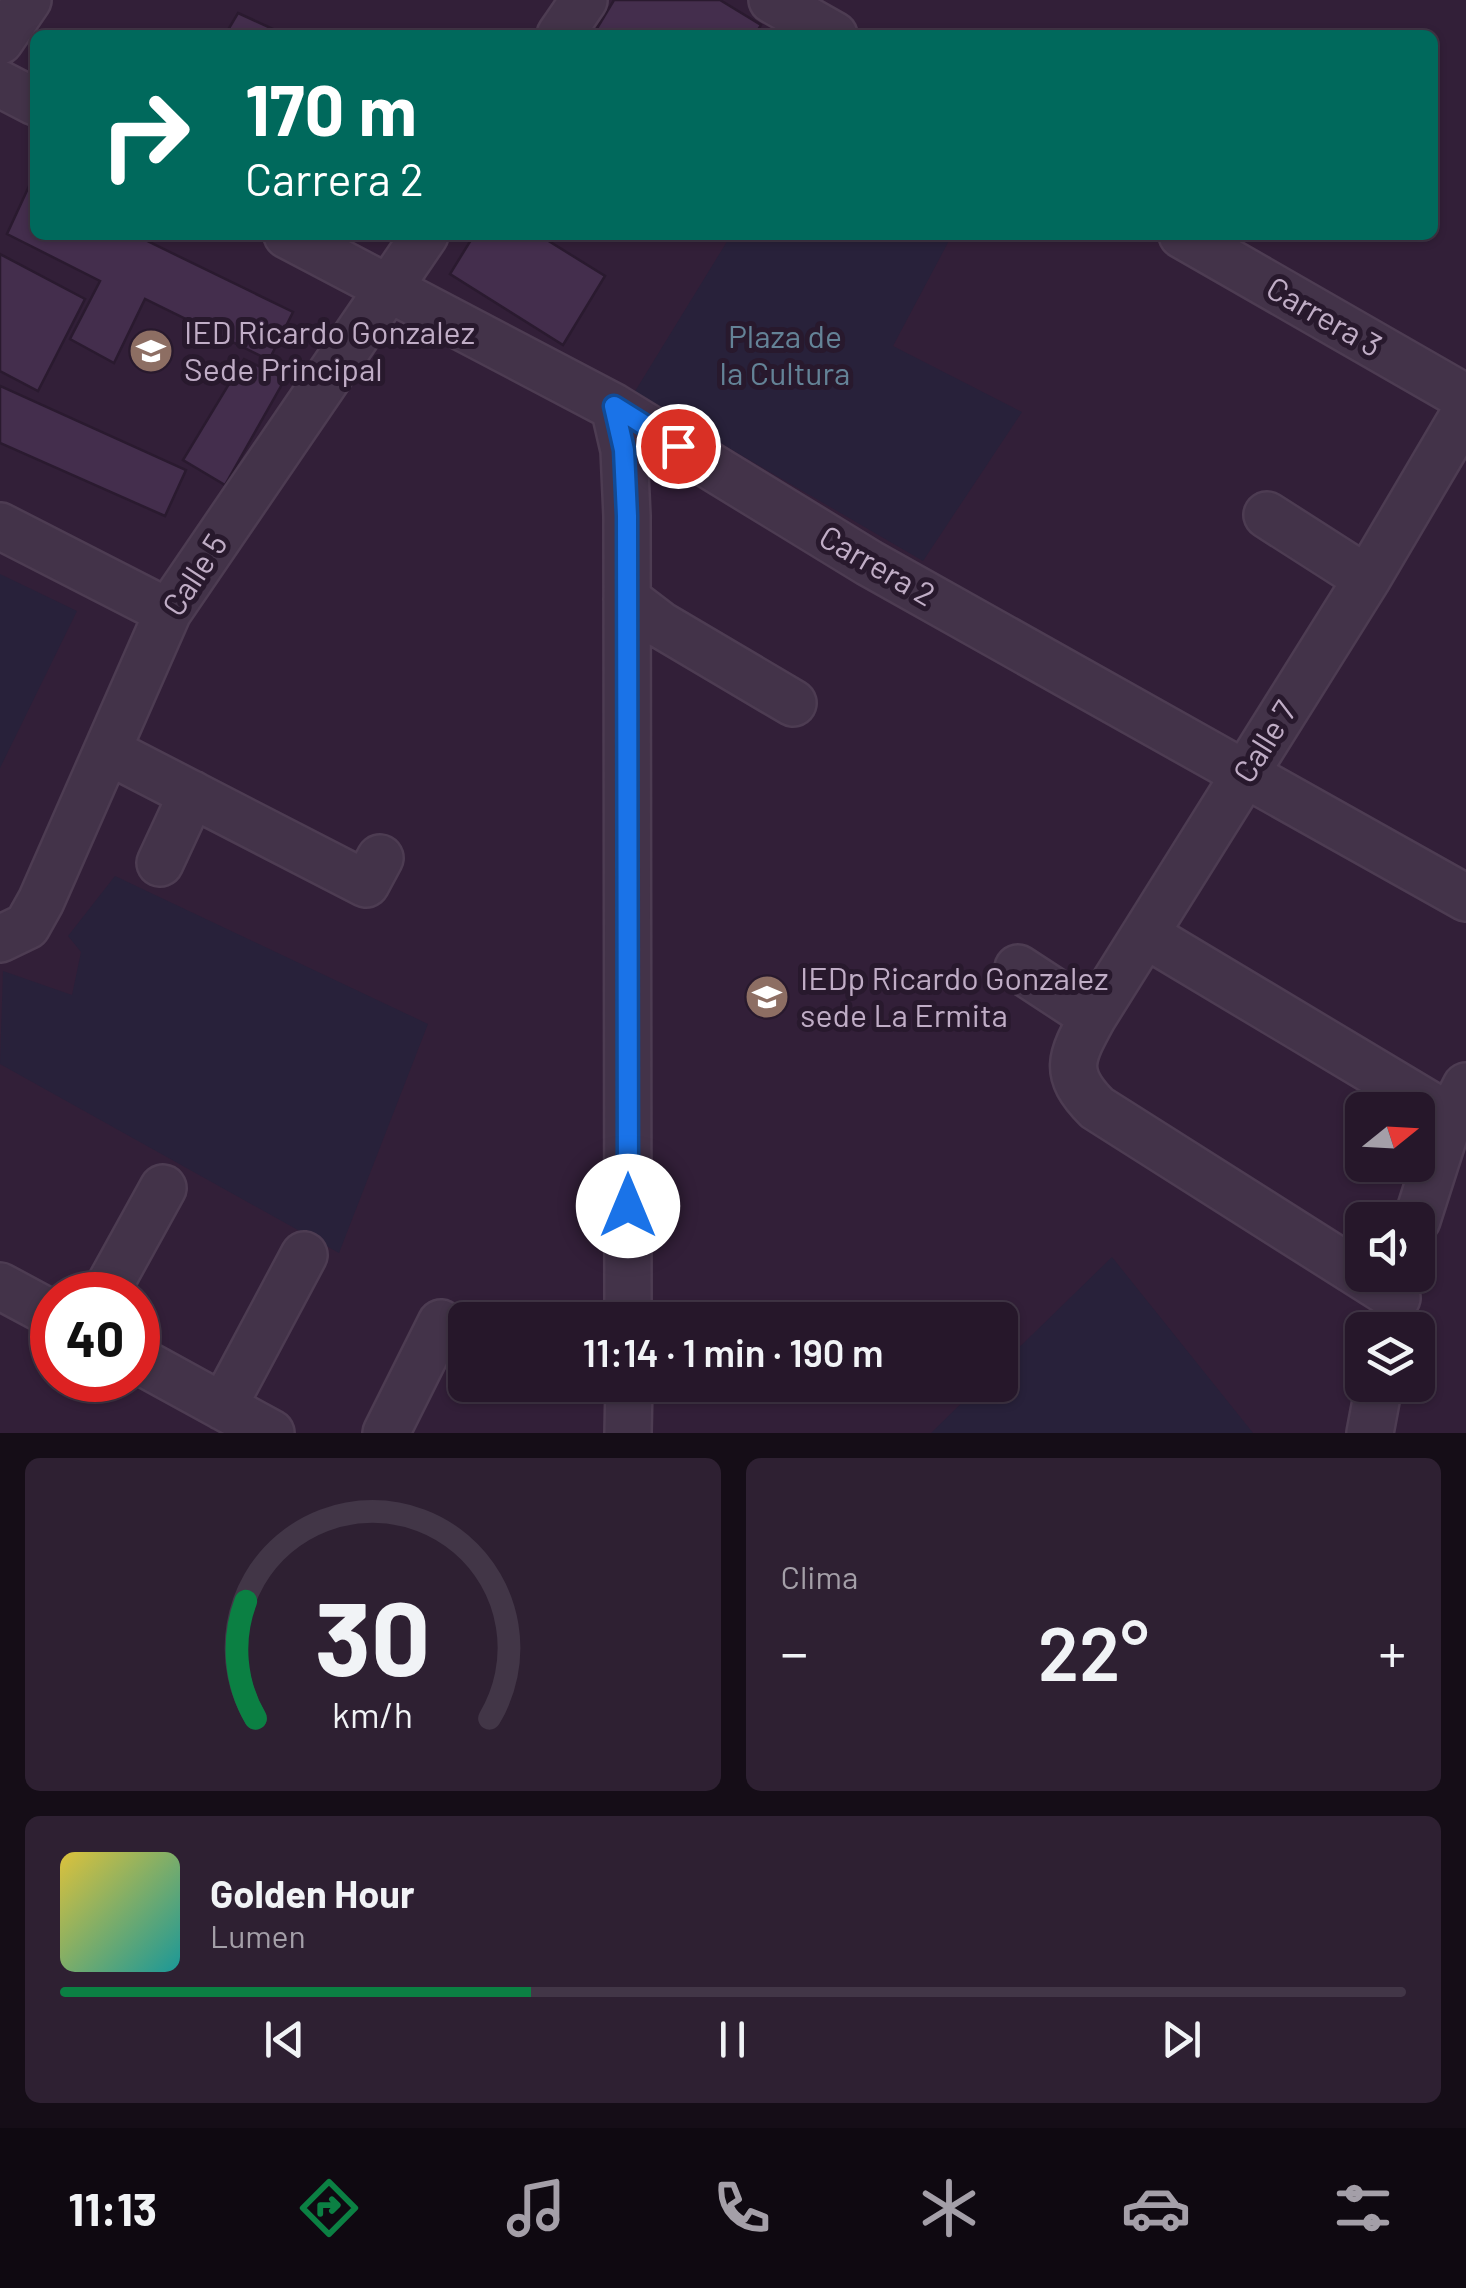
<!DOCTYPE html>
<html lang="es">
<head>
<meta charset="utf-8">
<style>
	:root { --surface:#26172a; --page:#2e2032; --text:#f1f3f6; --muted:#a49fa8; --line:#423647; --accent:#0b8043 }
	body { margin:0; font-family:Barlow,sans-serif; background:var(--page); color:var(--text); height:100vh; display:flex; flex-direction:column; font-size:38px; white-space:nowrap }
	* { box-sizing:border-box; margin:0 }
	p { font-size:32px; color:var(--muted) }
	.icon { flex:none; width:55px; height:55px; fill:none; stroke:currentColor; stroke-width:2; stroke-linecap:round; stroke-linejoin:round }
	.map { position:relative; height:1433px; overflow:hidden }
	.side { display:flex; flex-direction:column; gap:25px; padding:25px; background:#150d17; flex:1 }
	.side>* { flex:none }
	.hud { position:absolute; left:30px; top:30px; width:1408px; height:210px; border-radius:15px; box-shadow:0 2px 8px #0004,0 0 0 2px var(--line); background:#00695c; color:#fff; overflow:hidden }
	.needle { width:65px; rotate:72deg }
	.tools { position:absolute; left:1345px; top:1092px; display:grid; gap:20px }
	.tools a { display:grid; place-items:center; width:90px; height:90px; border-radius:15px; background:var(--surface); box-shadow:0 2px 8px #0004,0 0 0 2px var(--line); font-size:50px }
	.speed { position:absolute; left:30px; top:1272px; display:flex; gap:20px; font-size:50px; font-weight:700; text-align:center }
	.speed>* { display:grid; place-content:center; width:130px; height:130px; border-radius:50%; background:var(--surface); box-shadow:0 2px 8px #0004,0 0 0 2px var(--line); line-height:1 }
	.speed .limit { border:15px solid #d22; background:#fff; color:#111 }
	.pin { position:absolute; display:grid; place-items:center; width:85px; height:85px; color:#fff; margin:-42px; border:5px solid #fff; border-radius:50%; box-shadow:0 2px 10px #0007 }
	.me { position:absolute; width:110px; margin:-55px; rotate:0deg; stroke-linejoin:round; filter:drop-shadow(0 0 8px #0008) }
	.turn { display:flex; align-items:center; gap:35px; height:210px; padding:0 50px; font-size:45px }
	.turn .icon { width:130px; height:130px; stroke-width:2.5 }
	.turn b { display:block; font-size:70px; line-height:85px }
	.big { font-size:75px; font-weight:600; line-height:1.1 }
	.side .tile { flex:1; display:flex; flex-direction:column; justify-content:center; gap:15px; min-width:0; padding:0 35px; border-radius:15px; background:var(--page) }
	.side .dial { align-items:center; gap:0 }
	.dial svg { height:260px; overflow:visible; fill:none; stroke:var(--line); stroke-width:7; stroke-linecap:round; text-anchor:middle }
	.dial text { fill:var(--text); stroke:none }
	.song { display:flex; align-items:center; gap:30px }
	.cover { width:120px; height:120px; border-radius:15px; background:linear-gradient(135deg,hsl(50 70% 55%),hsl(180 70% 35%)) }
	.played { height:10px; border-radius:5px; background:linear-gradient(90deg,var(--accent) 35%,var(--line) 35%) }
	.keys { display:flex; justify-content:space-around; direction:ltr }
	.heat { display:flex; justify-content:space-between; align-items:center; font-size:55px; direction:ltr }
	.side .tiles { flex:1; display:grid; gap:25px; grid-template-columns:1fr 1fr }
	.tile:last-child { grid-column:span 2 }
	.trip { position:absolute; left:448px; top:1302px; width:570px; height:100px; border-radius:15px; background:var(--surface); box-shadow:0 2px 8px #0004,0 0 0 2px var(--line); font-weight:600; line-height:100px; text-align:center }
	.tab-bar { display:flex; height:160px; justify-content:space-around; align-items:center; background:#0f0911; color:var(--muted) }
	.tab-bar .icon { width:70px; height:70px }
	.tab-bar .on { color:var(--accent) }
	.tab-bar b { font-size:45px; color:var(--text) }
	.map>svg:first-child { display:block }
	.green { fill:#28213a }
	.building { fill:#442e4d; stroke:#2a1a2f; stroke-width:2.5 }
	.lines { fill:none; stroke-linecap:round; stroke-linejoin:round }
	.minor-casing { stroke:#4d3c52; stroke-width:50 }
	.minor { stroke:#433349; stroke-width:45 }
	.route-casing { stroke:#114b97; stroke-width:25 }
	.route { stroke:#1a73e8; stroke-width:18 }
	.labels { text-anchor:middle; stroke-width:10; stroke-linejoin:round; paint-order:stroke }
	.street-label { font-size:32px; fill:#c0adc6; stroke:#28192d }
	.poi-label { font-size:32px; fill:#c0adc6; stroke:#28192d; text-anchor:start }
	.park-label { font-size:32px; fill:#648397; stroke:#28192d }
</style>
</head>
<body>
<div class="map">
<svg width="1466" height="1433" viewBox="0 0 1466 1433">
	<rect width="100%" height="100%" fill="#321f38"/>
	<!-- green -->
	<path class="green" d="M731,235H952L893,346L1022,412L923,561L634,393Z
		M0,574L77,611L0,768Z
		M115,876L428,1024L339,1253L0,1064L3,971L72,995L81,952L68,936Z
		M1112,1257L1253,1433H931L980,1385H1000V1366Z"/>
	<!-- building -->
	<path class="building" d="M614,0H720L761,25L755,35H593Z
		M238,13L286,35H225Z
		M30,184L35,187V235H135L293,312L269,360L145,299L114,363L70,339L100,281L7,234Z
		M474,235H539L605,276L563,345L450,274Z
		M0,254L85,299L38,391L0,371Z
		M244,359L285,379L225,485L183,460Z
		M0,386L186,470L165,516L0,443Z"/>
	<g class="lines">
		<defs>
			<path id="minor" d="M772,0L834,35
				M560,35L584,0
				M0,41L28,0
				M0,84L35,102
				M287,235L614,407L869,563L1466,898
				M1182,235L1466,398
				M614,407L624,450L627,516L628,1320
				M1267,515L1367,579
				M0,526L168,612
				M627,599L661,625L793,703
				M108,751L366,884L380,858
				M160,863L192,794
				M1146,935L1450,1117
				M0,939L27,926L41,901L168,612L425,235
				M1018,968L1093,1017
				M1417,1220L1450,1117L1466,1086
				M0,1286L52,1314
				M104,1295L163,1188
				M1397,1298L1097,1108C1062,1073 1071,1057 1093,1017L1367,579L1466,411
				M138,1360L271,1433
				M223,1407L304,1255
				M386,1433L441,1323
				M628,1433L629,1385
				M1370,1433L1379,1385"/>
		</defs>
		<!-- minor casing -->
		<use href="#minor" class="minor-casing"/>
		<!-- minor -->
		<use href="#minor" class="minor"/>
	</g>
	<g class="lines">
		<defs>
			<path id="route" d="M628,1206L627,516L624,450L614,406L678,446"/>
		</defs>
		<!-- route casing -->
		<use href="#route" class="route-casing"/>
		<!-- route -->
		<use href="#route" class="route"/>
	</g>
	<!-- icons -->
	<defs>
		<symbol id="school-disc" viewBox="-11 -11 22 22"><circle r="9.5" fill="#8d6e63" stroke="#28192d"/><path d="M0-5L7-2L0 1L-7-2ZM-4 1L0 2.5L4 1V4Q0 6-4 4Z" fill="#fff"/></symbol>
	</defs>
	<g fill-rule="evenodd">
		<use href="#school-disc" x="126" y="326" width="50" height="50"/>
		<use href="#school-disc" x="742" y="972" width="50" height="50"/>
	</g>
	<g class="labels">
		<!-- street labels -->
		<g class="street-label">
			<text transform="translate(1324 317) rotate(30)" y="11">Carrera 3</text>
			<text transform="translate(877 566) rotate(30)" y="11">Carrera 2</text>
			<text transform="translate(195 575) rotate(-57)" y="11">Calle 5</text>
			<text transform="translate(1265 742) rotate(-58)" y="11">Calle 7</text>
		</g>
		<!-- poi labels -->
		<g class="poi-label">
			<text x="184" y="344">IED Ricardo Gonzalez<tspan x="184" dy="37">Sede Principal</tspan></text>
			<text x="800" y="990">IEDp Ricardo Gonzalez<tspan x="800" dy="37">sede La Ermita</tspan></text>
		</g>
		<!-- park labels -->
		<g class="park-label">
			<text x="785" y="348">Plaza de<tspan x="785" dy="37">la Cultura</tspan></text>
		</g>
	</g>
</svg>
<div class="tools">
<a><svg class="needle" viewBox="-14 -14 28 28"><path d="M0-13l5 13h-10z" fill="#e53935"/><path d="M0 13l5-13h-10z" fill="#a49fa8"/></svg></a>
<a><svg class="icon" aria-label="sound" viewBox="0 0 24 24"><path d="M4 9h4l5-4v14l-5-4H4zM17 9q2 3 0 6"/></svg></a>
<a><svg class="icon" aria-label="layers" viewBox="0 0 24 24"><path d="M12 4l9 5-9 5-9-5zM3 14l9 5 9-5"/></svg></a>
</div>
<div class="speed"><div class="limit">40</div></div>
<div class="pin" style="left:678px;top:446px;background:#d93025"><svg class="icon" aria-label="arrive" viewBox="0 0 24 24"><path d="M6 21V4h12l-3 4 3 4H6"/></svg></div>
<svg class="me" style="left:628px;top:1206px" viewBox="-20 -20 40 40"><circle r="19" fill="#fff"/><path d="M0-13L10 11 0 6-10 11z" fill="#1a73e8"/></svg>
<div class="trip">11:14 · 1 min · 190 m</div>
<div class="hud">
<div class="turn"><svg class="icon" aria-label="right" viewBox="0 0 24 24"><path d="M7 20v-9h11M14 6l5 5-5 5"/></svg><div><b>170 m</b>Carrera 2</div></div>
</div>
</div>
<section class="side">
<div class="tiles">
<div class="tile dial"><svg viewBox="0 0 100 80">
<path d="M14 69A42 42 0 1 1 86 69"/>
<path d="M14 69A42 42 0 0 1 11 33" stroke="#0b8043"/>
<text x="50" y="56" font-size="32" font-weight="700">30</text>
<text x="50" y="72" font-size="11">km/h</text>
</svg></div>
<div class="tile"><p>Clima</p>
<div class="heat"><a>−</a><b class="big">22°</b><a>+</a></div>
</div>
<div class="tile">
<div class="song"><i class="cover"></i><div><b>Golden Hour</b><p>Lumen</p></div></div>
<div class="played"></div>
<div class="keys"><svg class="icon" aria-label="previous" viewBox="0 0 24 24"><path d="M18 5L8 12l10 7zM5 5v14"/></svg><svg class="icon" aria-label="pause" viewBox="0 0 24 24"><path d="M8 5v14M16 5v14"/></svg><svg class="icon" aria-label="next" viewBox="0 0 24 24"><path d="M6 5l10 7-10 7zM19 5v14"/></svg></div>
</div>
</div>
</section>
<nav class="tab-bar">
<b>11:13</b>
<svg class="icon on" aria-label="directions" viewBox="0 0 24 24"><path d="M12 3l9 9-9 9-9-9zM9 14v-3h6M13 9l2 2-2 2"/></svg>
<svg class="icon" aria-label="music" viewBox="0 0 24 24"><path d="M9 18V5l10-2v13"/><circle cx="6" cy="18" r="3"/><circle cx="16" cy="16" r="3"/></svg>
<svg class="icon" aria-label="phone" viewBox="0 0 24 24"><path d="M5 4h4l2 5-3 2q2 4 5 5l2-3 5 2v4C11 20 4 13 5 4z"/></svg>
<svg class="icon" aria-label="climate" viewBox="0 0 24 24"><path d="M12 3v18M4 7l16 10M4 17L20 7"/></svg>
<svg class="icon" aria-label="car" viewBox="0 0 24 24"><path d="M5 17H2v-5l4-1 3-4h7l3 4 3 1v5h-3M9 17h6M6 11h13"/><circle cx="7" cy="17" r="2"/><circle cx="17" cy="17" r="2"/></svg>
<svg class="icon" aria-label="filters" viewBox="0 0 24 24"><path d="M4 7h16M4 17h16"/><circle cx="9" cy="7" r="2"/><circle cx="15" cy="17" r="2"/></svg>
</nav>
</body>
</html>
